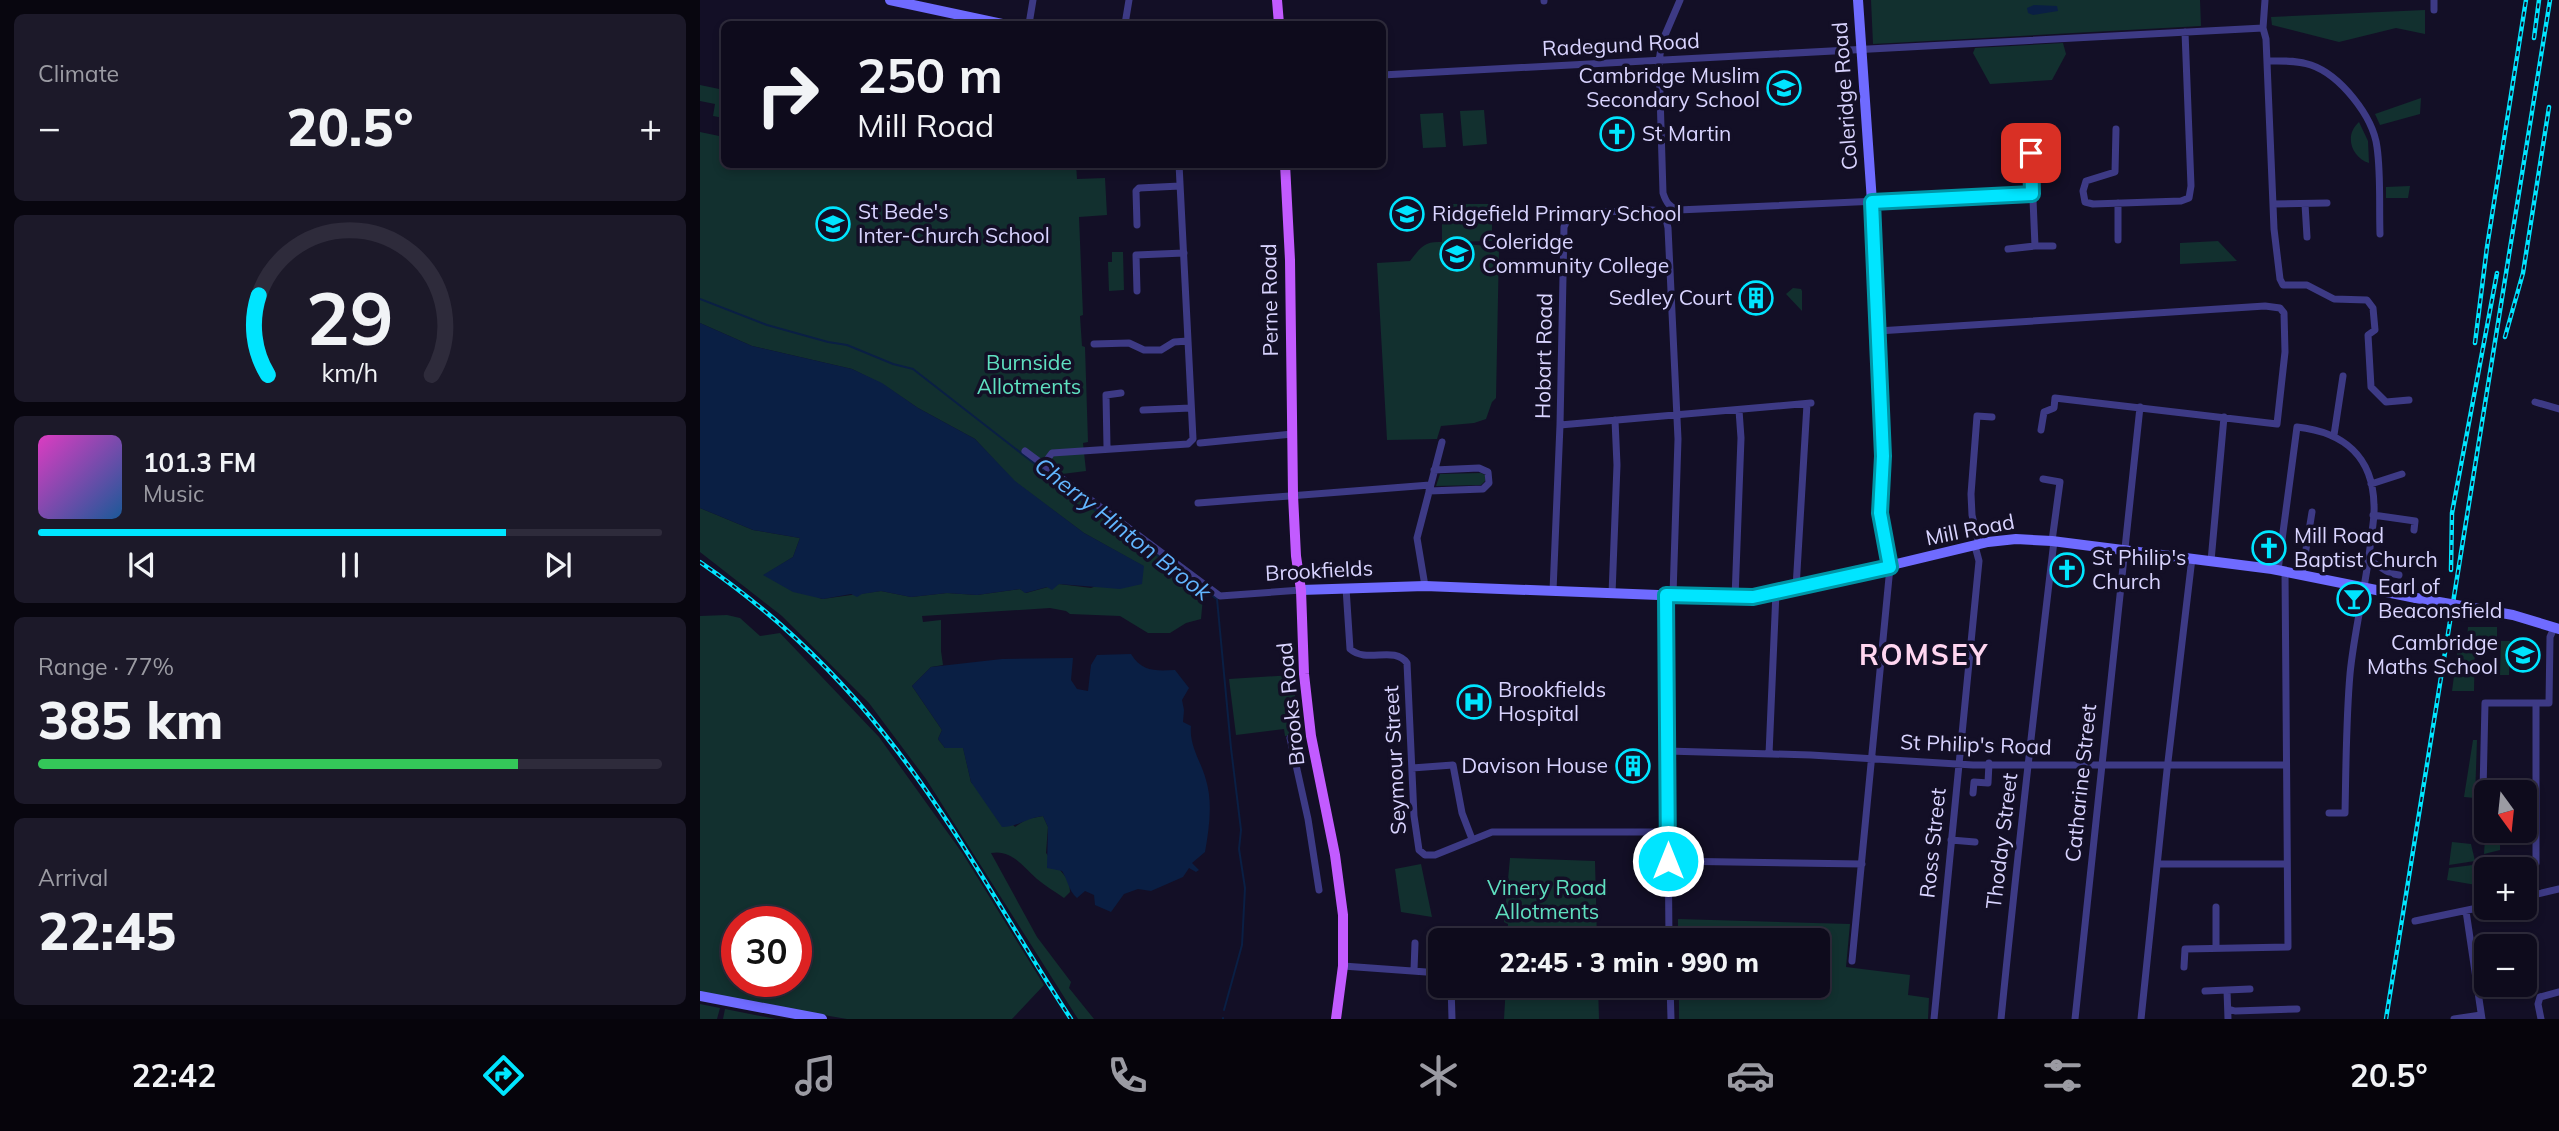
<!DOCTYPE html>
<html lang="en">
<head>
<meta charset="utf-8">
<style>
	:root { --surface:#0e0b1c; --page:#1c1929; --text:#f1f3f6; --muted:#9b9ba3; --line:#2e2b3b; --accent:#00e5ff }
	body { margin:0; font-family:Mulish,sans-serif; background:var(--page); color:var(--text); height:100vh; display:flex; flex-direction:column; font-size:26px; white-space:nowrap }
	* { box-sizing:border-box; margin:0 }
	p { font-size:23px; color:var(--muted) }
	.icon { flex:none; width:38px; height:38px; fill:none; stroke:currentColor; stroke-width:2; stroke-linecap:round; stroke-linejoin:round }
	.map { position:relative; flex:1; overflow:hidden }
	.drawer { display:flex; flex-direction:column; gap:14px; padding:14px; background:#08060f; width:700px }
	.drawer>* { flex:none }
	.banner { position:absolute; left:21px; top:21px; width:665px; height:147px; border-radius:10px; box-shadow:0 4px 10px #0003,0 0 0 2px var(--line); background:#0e0b1c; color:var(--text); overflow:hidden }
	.needle { width:46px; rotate:165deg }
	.tools { position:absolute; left:1774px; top:780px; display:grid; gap:14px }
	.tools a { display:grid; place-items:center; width:63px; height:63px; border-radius:10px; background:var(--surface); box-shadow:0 4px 10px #0003,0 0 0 2px var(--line); font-size:35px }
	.speed { position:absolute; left:21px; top:906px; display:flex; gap:14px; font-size:35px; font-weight:700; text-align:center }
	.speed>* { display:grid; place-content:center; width:91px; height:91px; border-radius:50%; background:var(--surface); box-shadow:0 4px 10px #0003,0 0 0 2px var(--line); line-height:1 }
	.speed .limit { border:10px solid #d22; background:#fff; color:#111 }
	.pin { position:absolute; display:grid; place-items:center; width:60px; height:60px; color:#fff; margin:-30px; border-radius:14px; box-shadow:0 4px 10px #0006 }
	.me { position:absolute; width:77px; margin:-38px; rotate:0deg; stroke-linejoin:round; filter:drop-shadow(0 0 5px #0008) }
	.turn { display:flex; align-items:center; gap:24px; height:147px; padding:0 21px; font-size:32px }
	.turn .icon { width:91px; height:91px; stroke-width:2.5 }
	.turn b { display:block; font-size:49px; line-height:60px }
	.big { font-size:52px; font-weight:800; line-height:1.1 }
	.drawer .tile { flex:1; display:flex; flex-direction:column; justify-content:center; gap:10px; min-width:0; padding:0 24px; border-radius:10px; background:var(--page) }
	.drawer .dial { align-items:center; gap:0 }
	.dial svg { height:182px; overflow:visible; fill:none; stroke:var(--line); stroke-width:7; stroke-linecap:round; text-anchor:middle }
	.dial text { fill:var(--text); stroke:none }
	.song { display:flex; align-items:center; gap:21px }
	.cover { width:84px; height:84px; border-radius:10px; background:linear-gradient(135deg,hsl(310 70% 55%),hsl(210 70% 35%)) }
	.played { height:7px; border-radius:4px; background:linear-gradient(90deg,var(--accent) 75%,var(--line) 75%) }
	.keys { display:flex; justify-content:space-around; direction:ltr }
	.heat { display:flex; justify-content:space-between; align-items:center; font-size:38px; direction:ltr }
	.charge { height:10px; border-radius:5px; background:linear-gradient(90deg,#34c759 77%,var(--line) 0) }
	.trip { position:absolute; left:728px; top:928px; width:402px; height:70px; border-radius:10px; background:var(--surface); box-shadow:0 4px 10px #0003,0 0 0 2px var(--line); font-weight:800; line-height:70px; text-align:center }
	.menu { display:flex; height:112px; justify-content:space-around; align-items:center; background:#06040b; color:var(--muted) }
	.menu .icon { width:49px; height:49px }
	.menu .on { color:var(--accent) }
	.menu b { font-size:32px; color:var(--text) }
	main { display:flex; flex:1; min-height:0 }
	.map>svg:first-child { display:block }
	.green { fill:#12302f; fill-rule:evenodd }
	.water { fill:#0a1f44 }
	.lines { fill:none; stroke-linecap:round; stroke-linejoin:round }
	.stream { stroke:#0a1f44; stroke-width:2 }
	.street { stroke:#3d3a85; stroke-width:7 }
	.secondary { stroke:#6f6bff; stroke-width:10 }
	.primary { stroke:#c25bff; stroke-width:10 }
	.rail-casing { stroke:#00e5ff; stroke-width:4.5 }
	.rail { stroke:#130f26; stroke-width:2; stroke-dasharray:5; stroke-linecap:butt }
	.secondary-bridge { stroke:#6f6bff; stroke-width:10 }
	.route-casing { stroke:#0095a6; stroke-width:18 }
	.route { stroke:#00e5ff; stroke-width:12 }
	.labels { text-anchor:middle; stroke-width:7; stroke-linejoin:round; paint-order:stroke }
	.street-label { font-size:21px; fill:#d9d4ff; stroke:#130f26 }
	.poi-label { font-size:21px; fill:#d9d4ff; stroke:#130f26; text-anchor:start }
	.park-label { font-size:21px; fill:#5fe0c0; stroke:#130f26 }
	.water-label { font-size:23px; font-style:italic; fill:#62b6ff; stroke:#130f26 }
	.district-label { font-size:28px; font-weight:bold; letter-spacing:2px; fill:#ffd6f0; stroke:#130f26 }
</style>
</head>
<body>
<main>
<section class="drawer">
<div class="tile"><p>Climate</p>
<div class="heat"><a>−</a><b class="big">20.5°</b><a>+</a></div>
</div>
<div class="tile dial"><svg viewBox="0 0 100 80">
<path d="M14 69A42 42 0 1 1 86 69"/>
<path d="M14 69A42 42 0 0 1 10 34" stroke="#00e5ff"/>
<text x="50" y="56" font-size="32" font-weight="700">29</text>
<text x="50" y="72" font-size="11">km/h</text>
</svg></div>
<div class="tile">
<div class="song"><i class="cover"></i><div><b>101.3 FM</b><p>Music</p></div></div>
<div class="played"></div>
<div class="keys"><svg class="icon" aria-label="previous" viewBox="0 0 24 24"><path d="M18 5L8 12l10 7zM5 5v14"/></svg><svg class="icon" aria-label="pause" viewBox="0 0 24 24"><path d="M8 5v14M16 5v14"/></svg><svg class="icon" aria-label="next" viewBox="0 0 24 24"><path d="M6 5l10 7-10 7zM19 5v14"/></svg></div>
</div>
<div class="tile"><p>Range · 77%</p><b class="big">385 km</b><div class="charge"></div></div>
<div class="tile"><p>Arrival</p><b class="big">22:45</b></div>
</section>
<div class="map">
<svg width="1859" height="1019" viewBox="0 0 1859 1019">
	<rect width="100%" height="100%" fill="#130f26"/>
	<!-- green -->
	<path class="green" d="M1171,0H1500L1501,26L1173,44Z
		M1725,10V34L1696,28L1639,42L1572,25L1571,17Z
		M1363,43L1366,54L1352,80L1290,84L1273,53L1275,48Z
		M0,85L24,90V118L13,116L15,104L0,101Z
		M1721,98L1720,114L1680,125L1675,114Z
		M784,110L787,144L763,146L760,111Z
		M743,113L746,147L723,148L720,114Z
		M1659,122L1668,141L1669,163C1651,157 1644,135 1659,122Z
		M0,132L24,137V164H376L377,179L405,178L407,215L379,217L383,315L380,316L382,346L385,347L388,442L383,443L386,471L362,474L356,479L492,578L506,592L501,594L512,596L503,597L501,619L486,623L470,633H448L420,616L370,614L366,611L350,608L222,616L223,622L241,620V651L243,665L231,667L212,686L242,730L238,739L245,748L263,747L271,782L315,827L327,819L343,816L348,827L346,853L369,881L370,892L364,898C356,892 345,886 337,879C323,867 312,849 291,853L337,937L371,982L369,988L394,1019H378L226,779L169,703L82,616L0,552V508L53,530L100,538L93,557L64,575L122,599L181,591L211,597L247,593L277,595L320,589L326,593L359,584L391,588L443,566L384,533L314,481L275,439L218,408L184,385L152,369L52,346L0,323Z
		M1710,186L1708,198H1686V187Z
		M742,204H792V241L743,242L799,247L796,398L792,402L786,419L774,423L741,426L737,439L687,440L677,263L710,261C721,247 724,241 742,242Z
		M1518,241L1537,261L1480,264V243Z
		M412,252H423L424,290L409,291L408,262H412Z
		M1093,288L1101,289L1102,291V311L1086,294Z
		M781,473L785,475V481L781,485L736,486L740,474Z
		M27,615L40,618L60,636L80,633L179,737L263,854L344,985L312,1019H147L0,994V616ZM37,922H96V982H37Z
		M1768,627H1797V639H1775L1774,691H1752L1759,639H1767Z
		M1801,641H1810L1809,675H1800Z
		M593,675L599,735L585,736L584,729L536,735L529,679Z
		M1773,740H1777L1775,798L1764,797Z
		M1785,838H1800V850L1784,854Z
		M1752,842L1771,844L1775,861L1749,865Z
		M810,858L895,861L897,940H807L808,924L804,922Z
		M721,864L732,917L701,912L695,869Z
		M1773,865L1776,885L1747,880L1749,868Z
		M978,919L1150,924L1146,967L1210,975L1208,995L1229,998L1228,1019H979V985H1118V940H978Z
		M806,985H898L899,1019H804Z
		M0,1004L20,1008L17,1019H0Z
		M25,1009L76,1019H23Z"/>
	<!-- water -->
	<path class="water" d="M1334,5L1357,6L1358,11L1333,15L1328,13L1327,8Z
		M0,323L52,346L152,369L182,383L218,408L275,439L315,481L384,533L444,566L442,584L420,589L359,584L352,590L347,587L325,593L320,589L277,595L247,593L211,597L181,591L162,594L157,597L151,594L123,599L93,592L63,575L93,557L100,538L53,530L0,508Z
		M431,654C442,672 456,671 475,670L489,688L482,700L484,710L483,722L491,726C489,746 501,761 506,780C513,803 509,829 505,852L492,863L499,870L496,872L489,868L483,877L451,891L438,889L424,894L411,912L395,905L394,895L385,891L377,898C368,890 368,880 362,871L347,868L348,827L343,816C326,818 318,827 302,827L271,782L263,748H245L238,739L242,730L212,686L231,667L302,659L373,658L371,680L377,689L388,691L391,665L397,655Z"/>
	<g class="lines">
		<!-- stream -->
		<path class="stream" d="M0,299L67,325L128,342L147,345L193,364L213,369L384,502L517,599L531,748L541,830L539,849L545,888L542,945L524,1010
			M523,1019V1018"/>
		<!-- street -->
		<path class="street" d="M980,0L962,42L959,61L963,193C966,202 969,207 978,210L1332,194
			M1565,0L1563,28L1566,39L1574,229L1580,279L1583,285H1607L1634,299L1667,300L1673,308L1675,330L1668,335L1671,387L1686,402L1709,400
			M844,1V0
			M1734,10V0
			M329,24L333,0
			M425,24L429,0
			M1568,61C1582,61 1597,60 1611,65C1640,75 1673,116 1677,147C1681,175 1679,205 1680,234
			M682,75L1563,28
			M1416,129L1415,172L1386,181L1383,191L1385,202L1393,204L1481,201L1489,198L1491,186L1485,32
			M1331,153L1352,152
			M1311,154L1331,153L1335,246H1353
			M1418,203V240
			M1573,204L1627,203
			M1605,204L1607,237
			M437,225L436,191L439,188L480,186
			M1308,249L1335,246
			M437,291L436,255L484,253
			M1178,331L1565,306L1580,308L1584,313L1585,352L1577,424L1355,398L1354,408L1344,412L1341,430
			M394,344L429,343L444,350H461L474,342L488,341
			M1835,402L1859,409
			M443,410L491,408
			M860,425L1111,403
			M1634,435L1643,376
			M500,443L592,434
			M407,447L406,395L421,393
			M325,451L520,596L601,590
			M343,465L352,453L488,444L493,439L479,164
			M1343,479L1360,482L1352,541
			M1671,484L1702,474
			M729,491L783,489L789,483L788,472L779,468L734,470
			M498,503L730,485
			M1673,515L1715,521L1714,530
			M1279,545L1272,515L1271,494L1277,416L1292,417
			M1511,561L1524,417
			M1669,561C1682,565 1683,573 1699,575
			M1578,570L1597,427C1643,432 1673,456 1674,505C1675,519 1671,534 1670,548C1665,590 1654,632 1650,674C1646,720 1646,767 1645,813H1629
			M1602,574L1612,512
			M725,586L717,538L742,442
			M646,588L650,649C667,664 694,645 707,663L714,816L719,850L725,855H735L792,832H967
			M1096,588L1107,404
			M853,591L860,425L864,227L869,216L877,213L952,210L961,211L966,219L968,228L978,439L973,595
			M912,594L917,465L915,420
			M966,595L969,940
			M1035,598L1041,438L1039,410
			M590,738L608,819L619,890
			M967,751L1111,755L1273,765H1585
			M1069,754L1076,592
			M712,768L753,765L762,813L772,839
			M1273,793L1274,782L1288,783L1289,763
			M1836,835H1782L1785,703H1849L1850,637L1854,628
			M1251,840L1275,842
			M968,861L1162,864
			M1836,863V703
			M1458,864H1586
			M1825,897L1859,889
			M1516,907V948
			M1766,911L1782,1019
			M1715,921L1787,906
			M1152,961L1190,567
			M643,966L740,973
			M1484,967L1485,949L1588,947L1585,571
			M714,970L715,943
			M751,985L752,1019
			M970,985L971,1019
			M1505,991L1527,990
			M1528,1009L1535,1011L1597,1009
			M1234,1019L1279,561L1275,546
			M1301,1019C1317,859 1335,701 1354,541
			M1375,1019L1440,407
			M1441,1019L1467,770L1492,558
			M1528,1019L1527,990L1550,989
			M1754,1019L1781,1015
			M1841,1019L1838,1004L1840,997L1859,992"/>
		<!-- secondary -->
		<path class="secondary" d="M190,0L302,24
			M1158,0L1172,202L1178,331L1183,456L1181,526L1190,567
			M601,590L725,586L1035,598L1096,588L1288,542L1316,539L1352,541L1572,569L1716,598
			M1762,606L1813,615L1859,629
			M0,996L122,1019"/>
		<!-- primary -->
		<path class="primary" d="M577,0L579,24
			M585,164L590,260L593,495L596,556L601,590L604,674L611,736L635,855L643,915V966L636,1019"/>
		<defs>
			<path id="rail" d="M1834,38L1839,0
				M1805,337L1823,273L1849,107
				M1775,343L1787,247L1826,0
				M0,562C70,610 133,669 185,735C256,824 309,925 371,1019
				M1751,570L1752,513L1797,273
				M1686,1019L1850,0"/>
		</defs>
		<!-- rail casing -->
		<use href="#rail" class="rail-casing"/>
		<!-- rail -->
		<use href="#rail" class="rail"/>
		<!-- secondary-bridge -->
		<path class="secondary-bridge" d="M1716,598L1762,606"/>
	</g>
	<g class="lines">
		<defs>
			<path id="route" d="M968,861L966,595L1053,597L1190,567L1180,513L1183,456L1172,202L1332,194L1331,153"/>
		</defs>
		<!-- route casing -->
		<use href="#route" class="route-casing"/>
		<!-- route -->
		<use href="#route" class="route"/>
	</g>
	<!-- icons -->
	<defs>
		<symbol id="school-ring" viewBox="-11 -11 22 22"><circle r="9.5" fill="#130f26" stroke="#00e5ff" stroke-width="1.5"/><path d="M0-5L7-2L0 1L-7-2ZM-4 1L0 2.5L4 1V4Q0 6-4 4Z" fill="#00e5ff"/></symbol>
		<symbol id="church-ring" viewBox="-11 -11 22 22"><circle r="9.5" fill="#130f26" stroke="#00e5ff" stroke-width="1.5"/><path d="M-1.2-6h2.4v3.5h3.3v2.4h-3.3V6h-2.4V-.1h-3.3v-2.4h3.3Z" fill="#00e5ff"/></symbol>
		<symbol id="building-ring" viewBox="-11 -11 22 22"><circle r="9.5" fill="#130f26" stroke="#00e5ff" stroke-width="1.5"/><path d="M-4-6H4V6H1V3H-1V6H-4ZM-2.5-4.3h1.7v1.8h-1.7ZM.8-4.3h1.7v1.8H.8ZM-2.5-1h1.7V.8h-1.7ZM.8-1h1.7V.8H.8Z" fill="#00e5ff"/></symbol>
		<symbol id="bar-ring" viewBox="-11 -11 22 22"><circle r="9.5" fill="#130f26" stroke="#00e5ff" stroke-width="1.5"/><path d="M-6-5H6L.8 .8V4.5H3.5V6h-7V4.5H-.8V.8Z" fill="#00e5ff"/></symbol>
		<symbol id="university-ring" viewBox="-11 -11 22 22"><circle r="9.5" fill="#130f26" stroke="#00e5ff" stroke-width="1.5"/><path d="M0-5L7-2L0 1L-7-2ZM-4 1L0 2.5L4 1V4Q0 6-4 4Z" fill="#00e5ff"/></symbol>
		<symbol id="hospital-ring" viewBox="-11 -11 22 22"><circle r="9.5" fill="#130f26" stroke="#00e5ff" stroke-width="1.5"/><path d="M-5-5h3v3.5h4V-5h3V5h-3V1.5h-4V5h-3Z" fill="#00e5ff"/></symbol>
	</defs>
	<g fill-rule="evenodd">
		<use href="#school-ring" x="1065" y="69" width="38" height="38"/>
		<use href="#church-ring" x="898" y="115" width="38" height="38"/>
		<use href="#school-ring" x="688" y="195" width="38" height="38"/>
		<use href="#school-ring" x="114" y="205" width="38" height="38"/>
		<use href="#school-ring" x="738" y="235" width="38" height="38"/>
		<use href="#building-ring" x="1037" y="279" width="38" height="38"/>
		<use href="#church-ring" x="1550" y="529" width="38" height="38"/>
		<use href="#church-ring" x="1348" y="551" width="38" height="38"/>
		<use href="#bar-ring" x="1635" y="580" width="38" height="38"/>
		<use href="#university-ring" x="1804" y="636" width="38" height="38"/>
		<use href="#hospital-ring" x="755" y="683" width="38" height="38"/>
		<use href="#building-ring" x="914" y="747" width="38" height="38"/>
	</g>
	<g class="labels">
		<!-- street labels -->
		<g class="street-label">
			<text transform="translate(921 45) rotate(-3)" y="7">Radegund Road</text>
			<text transform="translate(1145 96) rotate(-94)" y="7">Coleridge Road</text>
			<text transform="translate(570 300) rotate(-91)" y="7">Perne Road</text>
			<text transform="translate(844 356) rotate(-89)" y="7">Hobart Road</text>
			<text transform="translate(1270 530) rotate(-11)" y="7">Mill Road</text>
			<text transform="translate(619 571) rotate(-3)" y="7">Brookfields</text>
			<text transform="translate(591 704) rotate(-96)" y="7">Brooks Road</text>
			<text transform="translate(1276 745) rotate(2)" y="7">St Philip's Road</text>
			<text transform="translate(695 760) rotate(-93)" y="7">Seymour Street</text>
			<text transform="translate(1381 783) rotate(-84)" y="7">Catharine Street</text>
			<text transform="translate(1302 841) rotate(-83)" y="7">Thoday Street</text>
			<text transform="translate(1233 843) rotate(-84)" y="7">Ross Street</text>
		</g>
		<!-- poi labels -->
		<g class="poi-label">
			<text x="1060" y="83" text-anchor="end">Cambridge Muslim<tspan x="1060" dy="24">Secondary School</tspan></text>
			<text x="942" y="141">St Martin</text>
			<text x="158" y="219">St Bede's<tspan x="158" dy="24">Inter-Church School</tspan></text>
			<text x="732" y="221">Ridgefield Primary School</text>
			<text x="782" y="249">Coleridge<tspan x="782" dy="24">Community College</tspan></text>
			<text x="1032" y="305" text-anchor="end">Sedley Court</text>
			<text x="1594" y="543">Mill Road<tspan x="1594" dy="24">Baptist Church</tspan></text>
			<text x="1392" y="565">St Philip's<tspan x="1392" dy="24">Church</tspan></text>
			<text x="1678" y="594">Earl of<tspan x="1678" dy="24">Beaconsfield</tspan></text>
			<text x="1798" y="650" text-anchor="end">Cambridge<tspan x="1798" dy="24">Maths School</tspan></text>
			<text x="798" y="697">Brookfields<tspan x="798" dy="24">Hospital</tspan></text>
			<text x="908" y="773" text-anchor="end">Davison House</text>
		</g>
		<!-- park labels -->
		<g class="park-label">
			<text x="329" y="370">Burnside<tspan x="329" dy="24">Allotments</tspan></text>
			<text x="847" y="895">Vinery Road<tspan x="847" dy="24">Allotments</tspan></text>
		</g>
		<!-- water labels -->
		<g class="water-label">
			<text transform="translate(423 529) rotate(38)" y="8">Cherry Hinton Brook</text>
		</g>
		<!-- district labels -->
		<g class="district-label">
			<text x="1224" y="665">ROMSEY</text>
		</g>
	</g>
</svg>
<div class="tools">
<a><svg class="needle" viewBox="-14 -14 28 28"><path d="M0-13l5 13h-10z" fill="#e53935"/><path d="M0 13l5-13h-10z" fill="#9b9ba3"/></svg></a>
<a>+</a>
<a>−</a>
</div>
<div class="speed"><div class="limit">30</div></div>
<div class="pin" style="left:1331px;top:153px;background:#d93025"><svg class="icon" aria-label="arrive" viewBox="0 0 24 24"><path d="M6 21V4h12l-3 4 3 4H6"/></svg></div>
<svg class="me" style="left:968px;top:861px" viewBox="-20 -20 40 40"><circle r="17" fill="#00e5ff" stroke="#fff" stroke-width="3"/><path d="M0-11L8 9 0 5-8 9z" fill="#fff"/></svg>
<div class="trip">22:45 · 3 min · 990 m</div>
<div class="banner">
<div class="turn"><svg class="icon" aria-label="right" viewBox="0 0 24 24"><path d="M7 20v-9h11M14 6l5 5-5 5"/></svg><div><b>250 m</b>Mill Road</div></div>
</div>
</div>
</main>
<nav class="menu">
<b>22:42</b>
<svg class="icon on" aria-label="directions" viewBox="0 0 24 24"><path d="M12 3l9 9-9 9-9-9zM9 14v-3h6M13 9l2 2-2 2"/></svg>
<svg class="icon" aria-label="music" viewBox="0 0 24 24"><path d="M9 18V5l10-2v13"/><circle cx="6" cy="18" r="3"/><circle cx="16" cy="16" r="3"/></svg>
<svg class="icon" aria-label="phone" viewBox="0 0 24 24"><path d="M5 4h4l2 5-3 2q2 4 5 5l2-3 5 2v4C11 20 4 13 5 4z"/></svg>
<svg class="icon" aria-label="climate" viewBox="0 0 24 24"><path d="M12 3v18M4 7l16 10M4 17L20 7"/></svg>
<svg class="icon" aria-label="car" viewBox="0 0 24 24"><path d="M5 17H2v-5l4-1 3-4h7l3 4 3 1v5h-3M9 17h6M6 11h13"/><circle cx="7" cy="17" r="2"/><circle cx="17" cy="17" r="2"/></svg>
<svg class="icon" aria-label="filters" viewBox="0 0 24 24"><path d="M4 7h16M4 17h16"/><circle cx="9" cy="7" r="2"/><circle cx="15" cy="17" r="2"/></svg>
<b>20.5°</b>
</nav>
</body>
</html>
